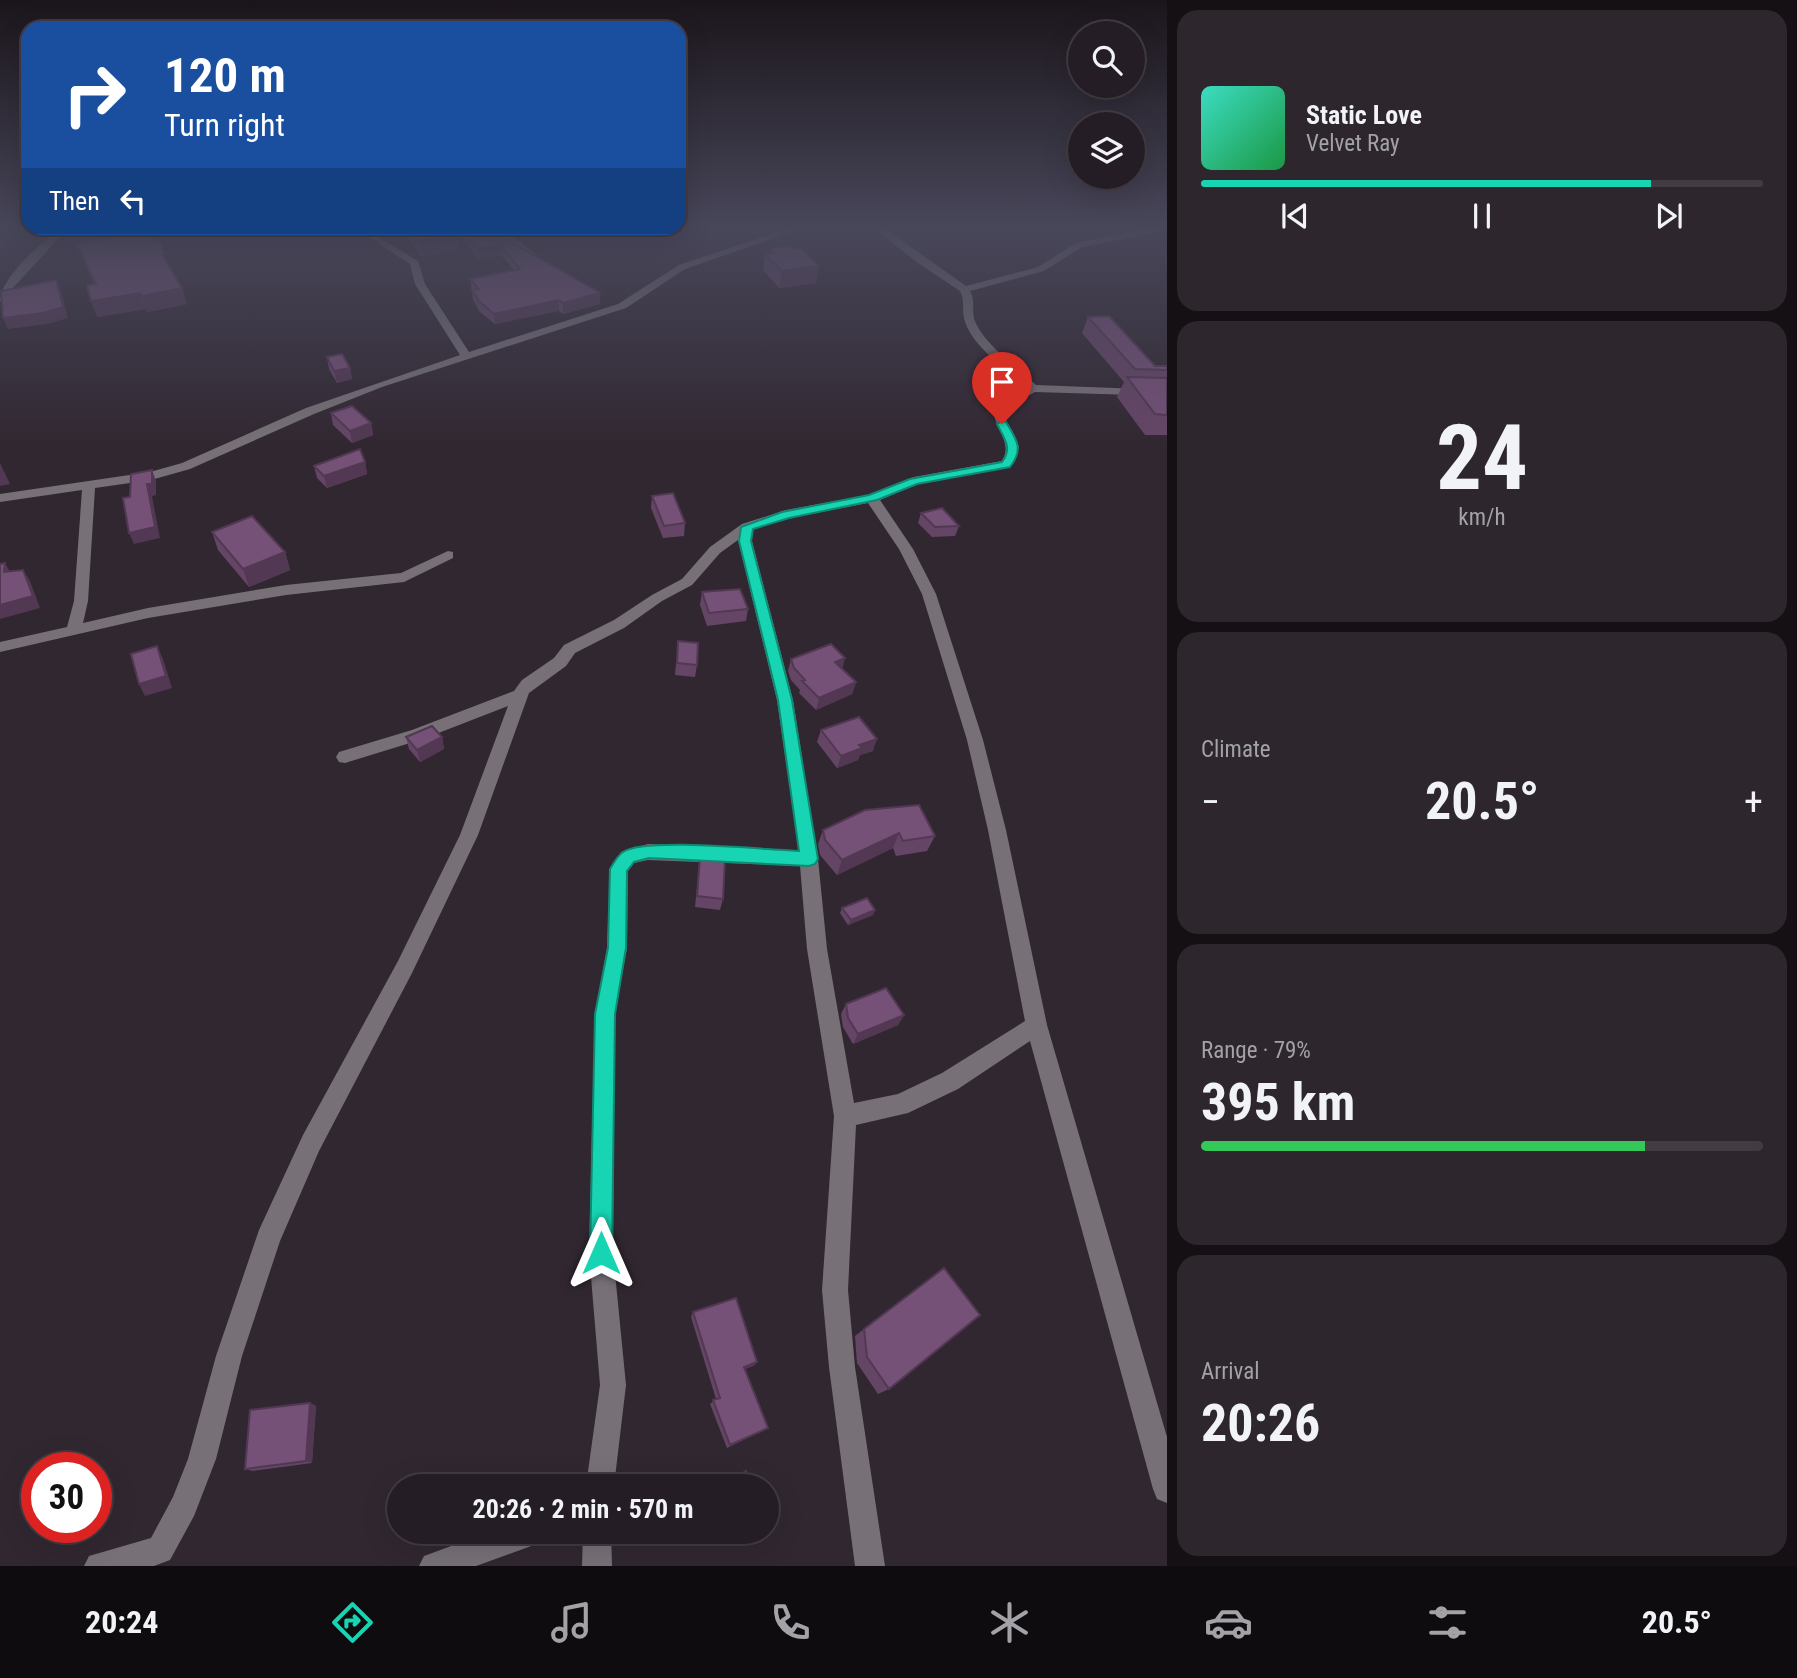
<!DOCTYPE html>
<html lang="en">
<head>
<meta charset="utf-8">
<style>
	:root { --surface:#251d25; --page:#2d262d; --text:#f1f3f6; --muted:#a3a2a7; --line:#423b42; --accent:#17d5b2 }
	body { margin:0; font-family:"Roboto Condensed",sans-serif; background:var(--page); color:var(--text); height:100vh; display:flex; flex-direction:column; font-size:26px; white-space:nowrap }
	* { box-sizing:border-box; margin:0 }
	p { font-size:23px; color:var(--muted) }
	.icon { flex:none; width:38px; height:38px; fill:none; stroke:currentColor; stroke-width:2; stroke-linecap:round; stroke-linejoin:round }
	.map { position:relative; flex:1; overflow:hidden }
	.side { display:flex; flex-direction:column; gap:10px; padding:10px; background:#141014; width:630px }
	.side>* { flex:none }
	.top-card { position:absolute; left:21px; top:21px; width:665px; height:214px; border-radius:21px; box-shadow:0 7px 28px #0002,0 0 0 2px var(--line); background:#1a4fa0; color:#fff; overflow:hidden }
	.controls { position:absolute; left:1068px; top:21px; display:grid; gap:14px }
	.controls a { display:grid; place-items:center; width:77px; height:77px; border-radius:50%; background:var(--surface); box-shadow:0 7px 28px #0002,0 0 0 2px var(--line); font-size:35px }
	.speed { position:absolute; left:21px; top:1452px; display:flex; gap:14px; font-size:35px; font-weight:700; text-align:center }
	.speed>* { display:grid; place-content:center; width:91px; height:91px; border-radius:50%; background:var(--surface); box-shadow:0 7px 28px #0002,0 0 0 2px var(--line); line-height:1 }
	.speed .limit { border:10px solid #d22; background:#fff; color:#111 }
	.pin { position:absolute; display:grid; place-items:center; width:60px; height:60px; color:#fff; margin:-72px -30px; border-radius:50% 50% 50% 0; rotate:-45deg; box-shadow:0 0 7px #0007 }
	.pin .icon { rotate:45deg }
	.me { position:absolute; width:77px; margin:-38px; rotate:0deg; stroke-linejoin:round; filter:drop-shadow(0 0 5px #0008) }
	.turn { display:flex; align-items:center; gap:24px; height:147px; padding:0 28px; font-size:32px }
	.turn .icon { width:91px; height:91px; stroke-width:2.5 }
	.turn b { display:block; font-size:49px; line-height:60px }
	.then { display:flex; align-items:center; height:66px; padding:0 28px; background:#0003; gap:14px; font-size:26px }
	.big { font-size:52px; font-weight:700; line-height:1.1 }
	.side .widget { flex:1; display:flex; flex-direction:column; justify-content:center; gap:10px; min-width:0; padding:0 24px; border-radius:21px; background:var(--page) }
	.side .dial { align-items:center; gap:0 }
	.dial b { font-size:91px; line-height:1 }
	.song { display:flex; align-items:center; gap:21px }
	.cover { width:84px; height:84px; border-radius:10px; background:linear-gradient(135deg,hsl(170 70% 55%),hsl(140 70% 35%)) }
	.played { height:7px; border-radius:4px; background:linear-gradient(90deg,var(--accent) 80%,var(--line) 80%) }
	.keys { display:flex; justify-content:space-around; direction:ltr }
	.heat { display:flex; justify-content:space-between; align-items:center; font-size:38px; direction:ltr }
	.charge { height:10px; border-radius:5px; background:linear-gradient(90deg,#34c759 79%,var(--line) 0) }
	.trip { position:absolute; left:387px; top:1474px; width:392px; height:70px; border-radius:35px; background:var(--surface); box-shadow:0 7px 28px #0002,0 0 0 2px var(--line); font-weight:700; line-height:70px; text-align:center }
	.tabs { display:flex; height:112px; justify-content:space-around; align-items:center; background:#0f0c0f; color:var(--muted) }
	.tabs .icon { width:49px; height:49px }
	.tabs .active { color:var(--accent) }
	.tabs b { font-size:32px; color:var(--text) }
	main { display:flex; flex:1; min-height:0 }
	.map>svg:first-child { display:block }
	.lines { fill:none; stroke-linecap:round; stroke-linejoin:round }
	.minor { fill:#777177; fill-rule:evenodd }
	.wall { fill:#654566 }
	.shaded-wall { fill:#523853 }
	.building { fill:#755077; stroke:#523853; stroke-width:2 }
	.route { fill:#17d5b2; stroke:#0f8a74; stroke-width:2 }
</style>
</head>
<body>
<main>
<div class="map">
<svg width="1167" height="1566" viewBox="0 0 1167 1566">
	<rect width="100%" height="100%" fill="#312731"/>
	<g class="lines">
		<!-- minor -->
		<path class="minor" d="M792,227H806L685,269L626,308L382,387L314,414L190,469L151,480L95,488L88,601L83,623L148,608L286,585L401,573L448,551L453,552V558L404,582L286,595L148,618L0,652V642L67,627L74,601L82,490L0,502V494L150,472L182,463L306,408L460,355L415,284L410,264L354,228H364L418,261L425,284L469,352L618,304L679,265Z
			M872,227H883L966,286L1038,267L1076,243L1153,227H1167V230L1082,247L1044,271L970,291C975,300 972,308 974,318C980,341 1019,369 1036,385L1167,390V396L1035,392L1005,408L1007,422L1019,447L1010,467L917,484L880,500L913,549L936,594L983,740L1006,830L1047,1025L1167,1437V1503L1157,1499L1153,1489L1030,1041L958,1089L908,1113L856,1125L848,1290L855,1367L885,1566H855L829,1367L822,1290L834,1116L807,949L800,866L648,860L634,863L628,871L627,948L615,1014L613,1253L626,1385L614,1486H586L600,1385L589,1253L595,1014L607,948L610,869L621,852L648,844L799,851L777,700L738,540L720,553L692,585L662,601L624,628L575,653L566,666L529,693L478,835L412,973L319,1151L280,1241L242,1356L216,1459L194,1516L170,1560L154,1566H84L89,1556L151,1538L173,1497L188,1459L216,1356L259,1230L303,1135L398,961L460,835L508,706L423,739L345,763L339,762L336,757L339,752L412,730L514,691L522,680L554,658L564,645L614,620L652,595L682,579L710,547L742,524L786,510L869,495L914,477L1002,461C1014,441 992,427 993,406L1026,387C1006,369 970,345 964,318C962,308 965,300 960,291L918,263ZM868,503L899,549L922,594L967,740L988,830L1025,1021L942,1073L898,1094L854,1103L827,949L818,859L793,700L752,541L753,529L789,518Z
			M58,228H68L0,302C0,277 41,245 58,228Z
			M493,228H502L543,260L535,262Z
			M492,1531H549L545,1541L476,1566H419L424,1556Z
			M583,1531H611L612,1566H582Z"/>
	</g>
	<!-- wall -->
	<path class="wall" d="M407,228H452L459,249L422,256L409,240Z
		M460,229L513,243L600,304L563,314L559,311L495,324L480,312L473,300L470,279L514,270L501,255L479,259L461,238Z
		M132,239L169,267L187,304L147,312L146,309L97,317L94,284L76,243Z
		M770,248L816,283L779,288L763,270L765,254L769,253Z
		M1088,317L1155,366H1167V435H1145L1117,397L1124,382L1082,333Z
		M327,357L350,368L352,379L337,383L329,369Z
		M331,413L371,423L373,435L352,443L333,425Z
		M365,462L367,474L327,488L317,478L314,466Z
		M652,496L685,523L684,536L663,538L651,508Z
		M921,513L959,526L955,536L932,537L918,523Z
		M212,532L285,552L290,570L249,587L218,550Z
		M702,592L748,609L746,621L707,626L700,605Z
		M678,641L697,665L695,677L675,675Z
		M791,659L842,668L856,682L852,694L816,710L799,693L800,690L791,680L788,671Z
		M821,730L873,751L860,755L858,760L837,768L817,742Z
		M406,737H442L444,749L420,762L409,749Z
		M865,810L935,836L927,851L896,856L893,848L837,875L820,855L818,844L823,830Z
		M700,856L723,899L720,910L695,907Z
		M842,908L875,910L873,915L848,925L840,913Z
		M846,1004L904,1015L898,1025L853,1044L843,1027L841,1014Z
		M944,1268L889,1389L878,1394L857,1363L855,1336Z
		M693,1312L757,1362L753,1366L745,1369L768,1428L727,1448L710,1404L716,1399L691,1317Z
		M310,1403L316,1406L312,1463L253,1471L245,1469Z"/>
	<!-- shaded-wall -->
	<path class="shaded-wall" d="M457,234L459,249L422,256L420,240Z
		M501,245V255L479,259L478,249Z
		M819,266L816,283L779,288L782,271Z
		M56,280L61,291L68,318L47,324L8,329L3,318Z
		M182,288L187,304L147,312L142,296Z
		M140,293L146,309L97,317L91,301Z
		M600,293V304L563,314V303Z
		M559,300V311L495,324L494,314Z
		M350,368L352,379L337,383L334,371Z
		M371,423L373,435L352,443L350,431Z
		M365,462L367,474L327,488L324,476Z
		M0,463L10,484L0,486Z
		M152,470L156,481V495L152,496L160,538L134,544L129,533Z
		M285,552L290,570L249,587L243,569Z
		M5,563L12,575L4,572Z
		M23,570L30,581L40,608L0,619V605Z
		M157,646L163,659L172,688L145,696L139,684Z
		M845,658L842,670L835,662Z
		M856,682L852,694L816,710L819,698Z
		M442,737L444,749L420,762L417,750Z
		M877,739L873,751L860,755L858,760L837,768L841,756L859,745Z
		M899,833L893,848L837,875L842,860Z
		M875,910L873,915L848,925L851,920Z
		M904,1015L898,1025L853,1044L858,1034Z
		M757,1362L753,1366L740,1371L744,1367Z
		M310,1403L316,1406L312,1463L306,1461Z"/>
	<!-- building -->
	<path class="building" d="M410,228H452L457,234L420,240Z
		M466,228H497L513,243L600,293L563,303L559,300L494,314L479,301L472,290L479,289L470,279L520,269L501,245L478,249L460,229Z
		M145,235L153,241L159,239L165,254H162L182,288L142,296L140,293L91,301L87,285L96,284L76,243L131,236L132,239Z
		M792,246L795,249L801,248L819,266L782,271L765,254L774,253L770,248Z
		M56,280L63,307L43,313L3,318L1,291Z
		M1109,316L1155,366H1167V370L1135,369L1088,317Z
		M342,354L350,368L334,371L327,357Z
		M1127,377L1167,378V415L1155,414Z
		M352,406L371,423L350,431L331,413Z
		M360,449L365,462L324,476L314,466Z
		M152,470V484H147L155,527L129,533L123,498L130,497L131,474Z
		M673,493L685,523L664,526L652,496Z
		M942,508L959,526L935,527L921,513Z
		M252,516L285,552L243,569L212,532Z
		M5,563L4,572L23,570L33,596L0,605V564Z
		M740,589L748,609L709,613L702,592Z
		M678,641L698,643L697,665L677,663Z
		M831,644L845,658L835,662L856,682L819,698L802,681L805,680L794,668L791,659Z
		M157,646L166,676L139,684L131,654Z
		M859,717L877,739L859,745L862,748L841,756L821,730Z
		M432,726L442,737L417,750L406,737Z
		M919,805L935,836L903,841L899,833L842,860L825,840L823,830L865,810Z
		M700,856L725,859L723,899L697,896Z
		M867,898L875,910L851,920L842,908Z
		M886,988L904,1015L858,1034L848,1018L846,1004Z
		M944,1268L980,1315L889,1389L867,1357L864,1329Z
		M736,1298L757,1362L744,1367L768,1428L730,1445L713,1400L720,1398L693,1312Z
		M310,1403L306,1461L245,1469L250,1410Z
		M746,1471L754,1486H724Z"/>
	<!-- sky -->
	<linearGradient id="sky" x2="0" y2="1"><stop stop-color="#1b151b"/><stop offset="0.51" stop-color="#48475a"/><stop offset="1" stop-color="#48475a" stop-opacity="0"/></linearGradient>
	<rect width="1167" height="446" fill="url(#sky)"/>
	<!-- route -->
	<path class="route" d="M1002,421L1006,422C1017,440 1024,449 1010,467L917,484L877,500L789,518L753,529L751,541L792,700L818,859L815,864L809,866L649,858L634,862L627,871L626,948L615,1014L612,1253L609,1261L601,1264L593,1261L590,1253L595,1014L608,948L610,869C613,864 618,855 623,852C645,837 767,850 799,851L778,700L739,541L741,527L782,512L869,495L910,479L1002,462C1013,448 1004,438 997,424Z"/>
</svg>
<div class="controls">
<a><svg class="icon" aria-label="search" viewBox="0 0 24 24"><circle cx="10" cy="10" r="6"/><path d="M15 15l6 6"/></svg></a>
<a><svg class="icon" aria-label="layers" viewBox="0 0 24 24"><path d="M12 4l9 5-9 5-9-5zM3 14l9 5 9-5"/></svg></a>
</div>
<div class="speed"><div class="limit">30</div></div>
<div class="pin" style="left:1002px;top:424px;background:#d93025"><svg class="icon" aria-label="arrive" viewBox="0 0 24 24"><path d="M6 21V4h12l-3 4 3 4H6"/></svg></div>
<svg class="me" style="left:601px;top:1253px" viewBox="-20 -20 40 40"><path d="M0-17L14 15 0 8-14 15z" fill="#17d5b2" stroke="#fff" stroke-width="4"/></svg>
<div class="trip">20:26 · 2 min · 570 m</div>
<div class="top-card">
<div class="turn"><svg class="icon" aria-label="right" viewBox="0 0 24 24"><path d="M7 20v-9h11M14 6l5 5-5 5"/></svg><div><b>120 m</b>Turn right</div></div>
<div class="then">Then<svg class="icon" aria-label="left" viewBox="0 0 24 24"><path d="M17 20v-9H6M10 6l-5 5 5 5"/></svg></div>
</div>
</div>
<section class="side">
<div class="widget">
<div class="song"><i class="cover"></i><div><b>Static Love</b><p>Velvet Ray</p></div></div>
<div class="played"></div>
<div class="keys"><svg class="icon" aria-label="previous" viewBox="0 0 24 24"><path d="M18 5L8 12l10 7zM5 5v14"/></svg><svg class="icon" aria-label="pause" viewBox="0 0 24 24"><path d="M8 5v14M16 5v14"/></svg><svg class="icon" aria-label="next" viewBox="0 0 24 24"><path d="M6 5l10 7-10 7zM19 5v14"/></svg></div>
</div>
<div class="widget dial"><b>24</b><p>km/h</p></div>
<div class="widget"><p>Climate</p>
<div class="heat"><a>−</a><b class="big">20.5°</b><a>+</a></div>
</div>
<div class="widget"><p>Range · 79%</p><b class="big">395 km</b><div class="charge"></div></div>
<div class="widget"><p>Arrival</p><b class="big">20:26</b></div>
</section>
</main>
<nav class="tabs">
<b>20:24</b>
<svg class="icon active" aria-label="directions" viewBox="0 0 24 24"><path d="M12 3l9 9-9 9-9-9zM9 14v-3h6M13 9l2 2-2 2"/></svg>
<svg class="icon" aria-label="music" viewBox="0 0 24 24"><path d="M9 18V5l10-2v13"/><circle cx="6" cy="18" r="3"/><circle cx="16" cy="16" r="3"/></svg>
<svg class="icon" aria-label="phone" viewBox="0 0 24 24"><path d="M5 4h4l2 5-3 2q2 4 5 5l2-3 5 2v4C11 20 4 13 5 4z"/></svg>
<svg class="icon" aria-label="climate" viewBox="0 0 24 24"><path d="M12 3v18M4 7l16 10M4 17L20 7"/></svg>
<svg class="icon" aria-label="car" viewBox="0 0 24 24"><path d="M5 17H2v-5l4-1 3-4h7l3 4 3 1v5h-3M9 17h6M6 11h13"/><circle cx="7" cy="17" r="2"/><circle cx="17" cy="17" r="2"/></svg>
<svg class="icon" aria-label="filters" viewBox="0 0 24 24"><path d="M4 7h16M4 17h16"/><circle cx="9" cy="7" r="2"/><circle cx="15" cy="17" r="2"/></svg>
<b>20.5°</b>
</nav>
</body>
</html>
